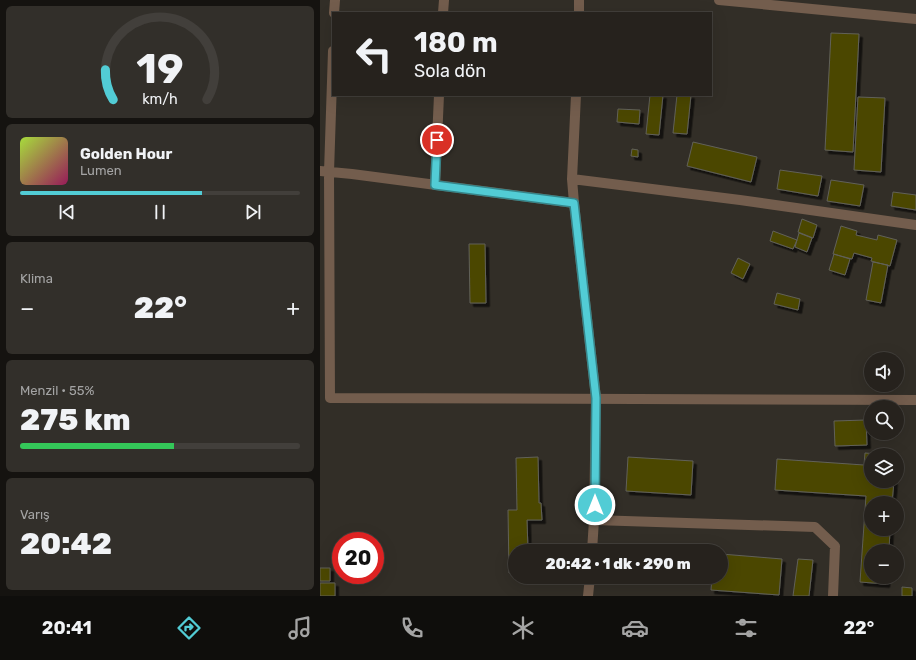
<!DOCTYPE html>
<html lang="tr">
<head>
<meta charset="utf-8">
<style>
	:root { --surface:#26221d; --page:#322f2a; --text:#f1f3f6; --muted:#a4a4a4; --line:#423f3b; --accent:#52ccd5 }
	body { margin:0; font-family:Rubik,sans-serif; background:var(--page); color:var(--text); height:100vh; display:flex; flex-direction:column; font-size:15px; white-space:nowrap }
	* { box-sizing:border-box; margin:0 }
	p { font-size:13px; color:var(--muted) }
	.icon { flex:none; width:22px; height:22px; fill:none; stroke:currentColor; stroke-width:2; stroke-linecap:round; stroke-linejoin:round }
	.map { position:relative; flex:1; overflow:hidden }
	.drawer { display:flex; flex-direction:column; gap:6px; padding:6px; background:#151310; width:320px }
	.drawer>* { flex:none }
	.banner { position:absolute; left:12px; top:12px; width:380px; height:84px; border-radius:0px; box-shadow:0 4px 16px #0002,0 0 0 1px var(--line); background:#26221d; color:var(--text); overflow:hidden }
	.fabs { position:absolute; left:544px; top:352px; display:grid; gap:8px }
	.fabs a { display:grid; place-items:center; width:40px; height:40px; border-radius:50%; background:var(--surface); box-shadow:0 4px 16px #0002,0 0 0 1px var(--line); font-size:20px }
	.speed { position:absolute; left:12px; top:532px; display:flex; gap:8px; font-size:20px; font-weight:700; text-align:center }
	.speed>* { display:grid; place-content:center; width:52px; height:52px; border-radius:50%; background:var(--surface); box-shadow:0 4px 16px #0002,0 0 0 1px var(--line); line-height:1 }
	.speed .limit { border:6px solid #d22; background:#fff; color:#111 }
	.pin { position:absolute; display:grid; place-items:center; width:34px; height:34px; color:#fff; margin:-17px; border:2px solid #fff; border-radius:50%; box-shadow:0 1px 4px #0007 }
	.me { position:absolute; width:44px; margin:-22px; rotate:0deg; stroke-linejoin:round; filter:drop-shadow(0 0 3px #0008) }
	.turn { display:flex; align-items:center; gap:14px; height:84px; padding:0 16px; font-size:18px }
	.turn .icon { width:52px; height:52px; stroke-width:2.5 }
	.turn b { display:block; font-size:28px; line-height:34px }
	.big { font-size:30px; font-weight:800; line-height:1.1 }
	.drawer .widget { flex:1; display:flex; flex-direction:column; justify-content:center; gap:6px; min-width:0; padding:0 14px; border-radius:6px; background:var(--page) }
	.drawer .dial { align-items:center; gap:0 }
	.dial svg { height:104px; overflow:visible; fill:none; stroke:var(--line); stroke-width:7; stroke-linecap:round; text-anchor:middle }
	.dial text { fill:var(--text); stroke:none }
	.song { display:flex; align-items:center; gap:12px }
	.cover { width:48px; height:48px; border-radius:6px; background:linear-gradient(135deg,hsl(80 70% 55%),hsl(330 70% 35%)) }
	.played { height:4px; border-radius:2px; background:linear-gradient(90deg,var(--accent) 65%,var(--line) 65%) }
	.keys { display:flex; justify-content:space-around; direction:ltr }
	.heat { display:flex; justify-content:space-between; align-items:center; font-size:22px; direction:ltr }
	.charge { height:6px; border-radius:3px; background:linear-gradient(90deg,#34c759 55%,var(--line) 0) }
	.trip { position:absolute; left:188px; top:544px; width:220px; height:40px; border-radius:20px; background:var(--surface); box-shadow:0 4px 16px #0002,0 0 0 1px var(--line); font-weight:800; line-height:40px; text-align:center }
	.tabs { display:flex; height:64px; justify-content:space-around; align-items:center; background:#0f0e0c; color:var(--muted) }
	.tabs .icon { width:28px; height:28px }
	.tabs .active { color:var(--accent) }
	.tabs b { font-size:18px; color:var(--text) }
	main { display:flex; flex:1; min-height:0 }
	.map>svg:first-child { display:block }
	.building { fill:#4c4700; stroke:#616159; filter:url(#shadow) }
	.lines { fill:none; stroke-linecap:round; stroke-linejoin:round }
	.minor { stroke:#735d4d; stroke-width:10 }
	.route-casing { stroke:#35858a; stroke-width:10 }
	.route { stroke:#52ccd5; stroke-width:7 }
</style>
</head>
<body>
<main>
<section class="drawer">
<div class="widget dial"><svg viewBox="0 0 100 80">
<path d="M14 69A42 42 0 1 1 86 69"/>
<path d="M14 69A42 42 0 0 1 8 46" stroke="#52ccd5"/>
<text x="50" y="56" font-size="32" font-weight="700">19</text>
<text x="50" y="72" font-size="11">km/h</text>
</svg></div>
<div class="widget">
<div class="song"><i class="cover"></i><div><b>Golden Hour</b><p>Lumen</p></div></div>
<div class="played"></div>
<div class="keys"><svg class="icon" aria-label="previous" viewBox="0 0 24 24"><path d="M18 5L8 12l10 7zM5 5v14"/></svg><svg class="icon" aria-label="pause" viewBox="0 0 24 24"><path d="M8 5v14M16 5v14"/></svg><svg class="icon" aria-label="next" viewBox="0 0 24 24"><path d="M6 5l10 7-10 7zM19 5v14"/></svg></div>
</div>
<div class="widget"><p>Klima</p>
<div class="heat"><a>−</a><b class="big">22°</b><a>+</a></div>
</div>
<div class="widget"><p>Menzil · 55%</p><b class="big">275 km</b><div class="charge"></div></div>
<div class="widget"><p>Varış</p><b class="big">20:42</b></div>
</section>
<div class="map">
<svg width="596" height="596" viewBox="0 0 596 596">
	<defs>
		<filter id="shadow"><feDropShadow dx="3.5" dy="3.5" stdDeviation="0" flood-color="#0009"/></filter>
	</defs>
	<rect width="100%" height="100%" fill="#322e27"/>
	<!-- building -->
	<path class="building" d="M511,33L539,34L533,152L505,150Z
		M330,95H343L339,135L326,134Z
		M357,95H371L367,134L353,133Z
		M538,97L565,98L561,172L534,170Z
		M298,109L320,110L319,124L297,122Z
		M373,142L437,157L431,182L367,166Z
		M312,149L318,150V157L311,156Z
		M460,170L502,176L498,196L457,189Z
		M511,180L544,185L540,206L507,201Z
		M573,192L596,195V210L571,206Z
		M482,219L497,225L493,238L478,232Z
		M521,226L537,231L536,235L557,240L558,235L577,240L570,266L551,261L552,258L534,253L532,259L513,254Z
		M453,231L477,240L473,249L450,241Z
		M479,233L492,238L487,252L475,247Z
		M149,244H165L166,303H150Z
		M514,254L530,259L525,275L509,270Z
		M418,258L430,264L423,279L411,273Z
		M553,262L568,265L561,303L546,300Z
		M457,293L480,299L478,310L454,304Z
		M546,420L547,445L515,446L514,421Z
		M545,453L571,455H551V481H574L572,503H551V529H570L569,551H551V577H567L566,584L540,582L546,496L455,490L457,459L544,465Z
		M218,457L219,503H221L222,520H207L208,551H195V573H189L188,510H197L196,458Z
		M308,457L373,461L371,495L306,491Z
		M401,554L462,559L459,595L391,590L392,577H401Z
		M478,559L493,560L489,596H473Z
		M0,568H10V581H0Z
		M0,583H15V596H0Z
		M582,587L592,588V596H582Z"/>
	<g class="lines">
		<!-- minor -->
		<path class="minor" d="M399,0L596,19
			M14,13L15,0
			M123,13L124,0
			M259,13V0
			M13,51L9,172L10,398L596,400
			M256,95L252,179L254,203L276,398L274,520L272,551
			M0,171L32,174L254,203
			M252,179L420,200L596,225
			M115,185L119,95
			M274,520L495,527L515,546L513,596
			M268,596L270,577"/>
	</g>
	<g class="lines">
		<defs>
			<path id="route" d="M117,140L115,185L254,203L276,398L275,505"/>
		</defs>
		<!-- route casing -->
		<use href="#route" class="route-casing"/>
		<!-- route -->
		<use href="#route" class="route"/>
	</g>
</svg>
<div class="fabs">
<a><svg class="icon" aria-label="sound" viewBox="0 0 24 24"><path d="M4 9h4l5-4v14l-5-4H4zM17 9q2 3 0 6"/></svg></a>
<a><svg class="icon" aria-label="search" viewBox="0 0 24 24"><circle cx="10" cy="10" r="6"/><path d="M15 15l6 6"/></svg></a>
<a><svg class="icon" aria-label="layers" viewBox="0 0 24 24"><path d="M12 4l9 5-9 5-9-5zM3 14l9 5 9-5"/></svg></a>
<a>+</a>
<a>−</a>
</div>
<div class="speed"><div class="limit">20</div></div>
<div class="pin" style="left:117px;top:140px;background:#d93025"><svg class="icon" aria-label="arrive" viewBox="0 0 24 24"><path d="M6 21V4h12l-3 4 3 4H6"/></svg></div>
<svg class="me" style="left:275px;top:505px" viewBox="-20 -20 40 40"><circle r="17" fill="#52ccd5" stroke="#fff" stroke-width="3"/><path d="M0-11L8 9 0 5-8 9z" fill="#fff"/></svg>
<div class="trip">20:42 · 1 dk · 290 m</div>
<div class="banner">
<div class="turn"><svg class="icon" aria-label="left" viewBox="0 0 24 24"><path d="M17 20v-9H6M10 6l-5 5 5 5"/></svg><div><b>180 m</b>Sola dön</div></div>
</div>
</div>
</main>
<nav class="tabs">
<b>20:41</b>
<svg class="icon active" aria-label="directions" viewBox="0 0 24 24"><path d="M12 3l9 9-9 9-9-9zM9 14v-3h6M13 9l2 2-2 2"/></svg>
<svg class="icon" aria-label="music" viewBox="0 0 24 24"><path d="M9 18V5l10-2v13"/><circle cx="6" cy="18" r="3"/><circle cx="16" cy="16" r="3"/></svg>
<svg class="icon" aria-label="phone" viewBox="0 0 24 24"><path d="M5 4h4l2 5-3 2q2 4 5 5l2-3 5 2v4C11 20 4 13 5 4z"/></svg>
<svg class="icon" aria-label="climate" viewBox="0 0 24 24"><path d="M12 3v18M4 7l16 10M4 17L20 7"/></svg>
<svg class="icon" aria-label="car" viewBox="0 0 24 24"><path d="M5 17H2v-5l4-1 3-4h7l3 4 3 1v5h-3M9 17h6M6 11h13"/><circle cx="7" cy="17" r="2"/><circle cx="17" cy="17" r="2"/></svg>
<svg class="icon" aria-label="filters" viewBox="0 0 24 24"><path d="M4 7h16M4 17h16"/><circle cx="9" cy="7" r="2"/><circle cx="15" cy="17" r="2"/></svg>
<b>22°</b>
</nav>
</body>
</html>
